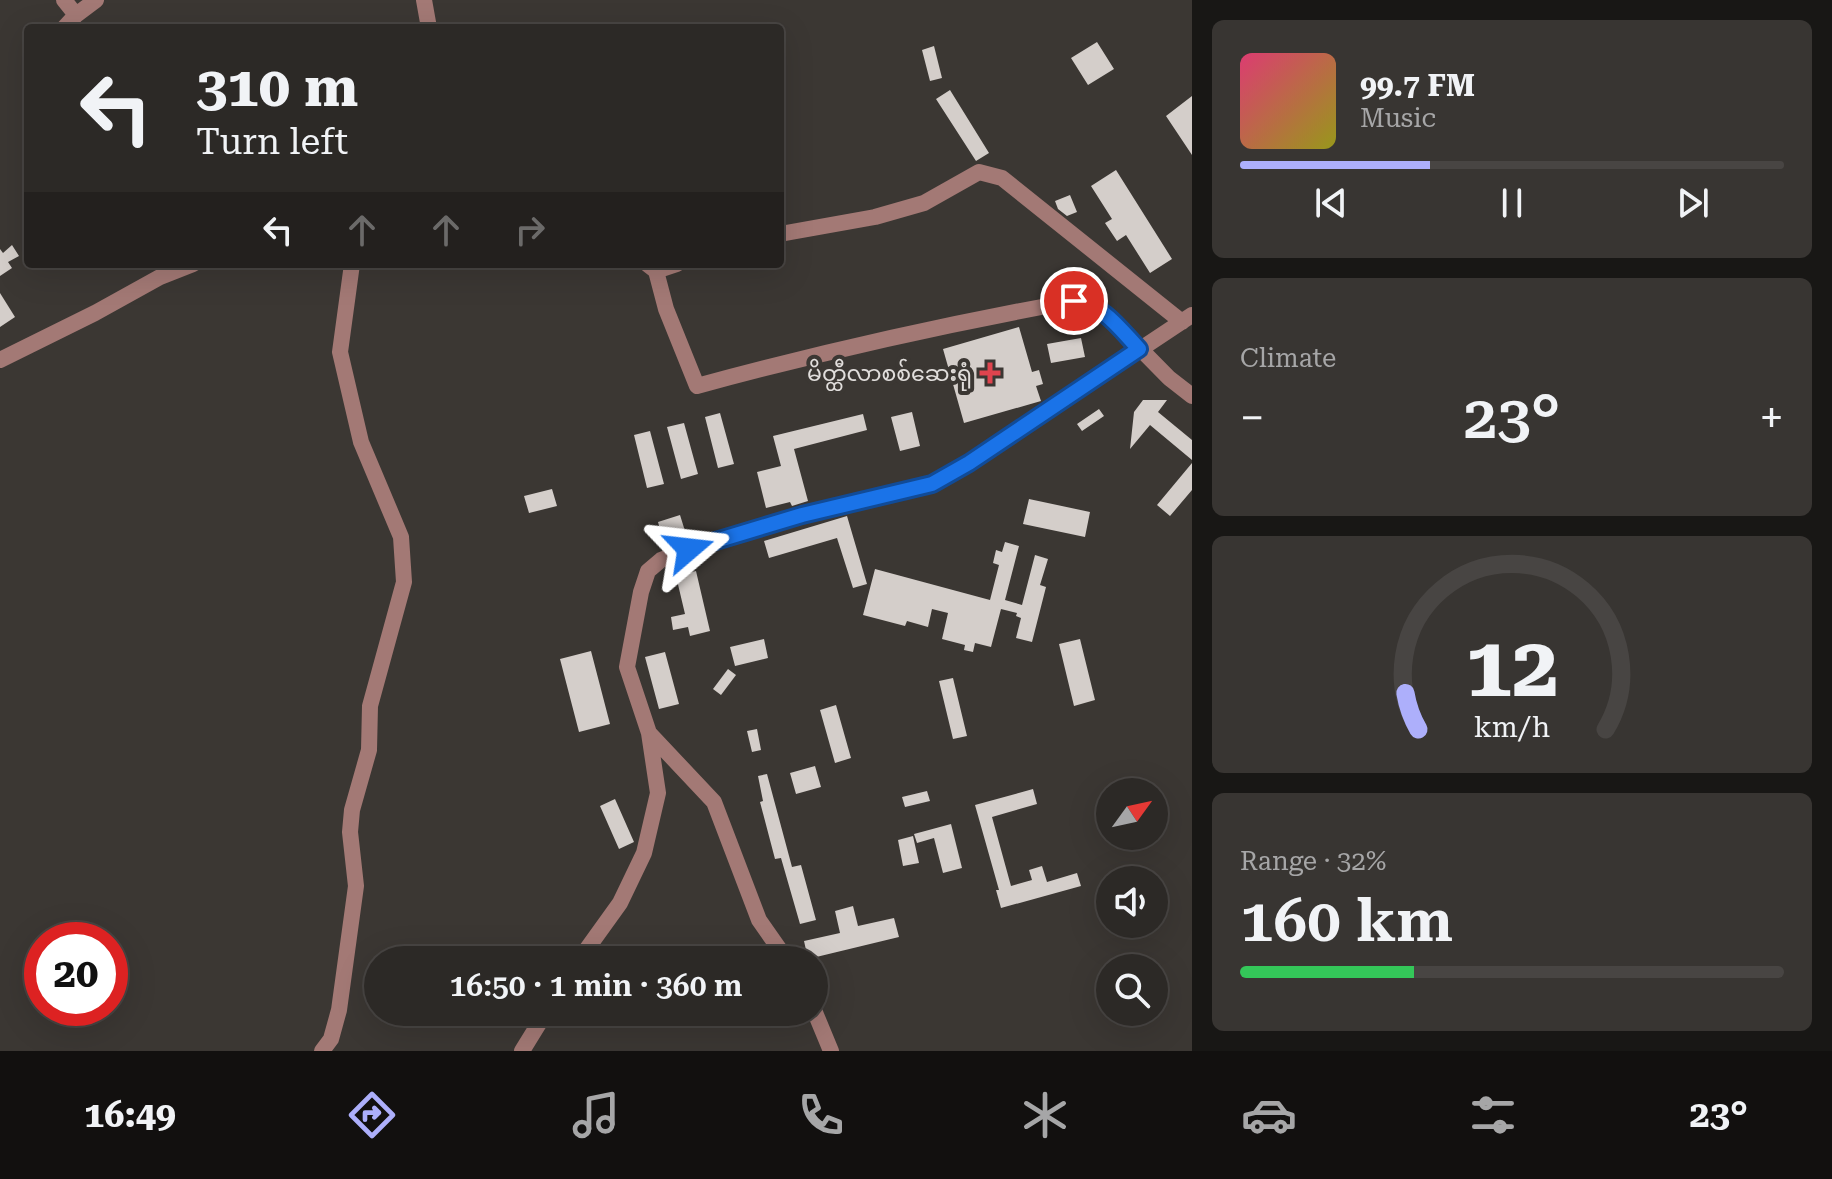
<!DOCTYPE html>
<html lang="en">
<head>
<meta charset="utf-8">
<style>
	:root { --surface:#2c2926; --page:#383532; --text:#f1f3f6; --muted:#a6a6a7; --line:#484543; --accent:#adaffb }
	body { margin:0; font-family:"Roboto Serif","Noto Sans Myanmar",serif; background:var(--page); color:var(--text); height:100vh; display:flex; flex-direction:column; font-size:30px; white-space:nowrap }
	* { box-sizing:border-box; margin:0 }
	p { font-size:26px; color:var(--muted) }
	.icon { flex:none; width:44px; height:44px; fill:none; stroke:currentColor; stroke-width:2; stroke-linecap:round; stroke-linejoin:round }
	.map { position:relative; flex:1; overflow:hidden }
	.panel { display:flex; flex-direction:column; gap:20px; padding:20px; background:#181715; width:640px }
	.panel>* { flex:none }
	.hud { position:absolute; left:24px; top:24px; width:760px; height:244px; border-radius:8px; box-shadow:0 8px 32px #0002,0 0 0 2px var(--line); background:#2c2926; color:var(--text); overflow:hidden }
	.needle { width:52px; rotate:57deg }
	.buttons { position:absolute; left:1096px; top:778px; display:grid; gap:16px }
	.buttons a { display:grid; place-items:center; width:72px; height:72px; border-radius:50%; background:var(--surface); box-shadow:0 8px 32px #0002,0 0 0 2px var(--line); font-size:40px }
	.speed { position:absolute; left:24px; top:922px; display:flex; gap:16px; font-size:40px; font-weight:700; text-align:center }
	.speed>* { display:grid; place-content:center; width:104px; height:104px; border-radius:50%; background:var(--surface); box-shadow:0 8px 32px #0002,0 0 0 2px var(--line); line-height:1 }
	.speed .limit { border:12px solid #d22; background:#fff; color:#111 }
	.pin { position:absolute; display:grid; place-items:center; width:68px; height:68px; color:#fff; margin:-34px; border:4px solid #fff; border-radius:50%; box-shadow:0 2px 8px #0007 }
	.me { position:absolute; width:88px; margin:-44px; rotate:73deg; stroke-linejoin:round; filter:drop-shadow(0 0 6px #0008) }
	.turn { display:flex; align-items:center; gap:28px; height:168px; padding:0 40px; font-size:36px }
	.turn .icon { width:104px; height:104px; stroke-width:2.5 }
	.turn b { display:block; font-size:56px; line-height:68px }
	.lanes { display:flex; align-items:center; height:76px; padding:0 40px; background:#0003; justify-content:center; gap:40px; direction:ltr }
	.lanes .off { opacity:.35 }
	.big { font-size:60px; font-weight:600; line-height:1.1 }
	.panel .card { flex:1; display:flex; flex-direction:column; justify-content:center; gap:12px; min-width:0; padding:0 28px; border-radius:12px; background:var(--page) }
	.panel .dial { align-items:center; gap:0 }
	.dial svg { height:208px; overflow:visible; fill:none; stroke:var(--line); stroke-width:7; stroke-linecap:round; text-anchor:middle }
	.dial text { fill:var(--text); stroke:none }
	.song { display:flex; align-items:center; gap:24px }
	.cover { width:96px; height:96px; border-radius:12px; background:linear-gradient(135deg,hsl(340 70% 55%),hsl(60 70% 35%)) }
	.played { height:8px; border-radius:4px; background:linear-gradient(90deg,var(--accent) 35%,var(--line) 35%) }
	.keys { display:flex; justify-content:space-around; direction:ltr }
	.heat { display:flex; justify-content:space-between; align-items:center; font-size:44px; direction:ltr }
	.charge { height:12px; border-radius:6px; background:linear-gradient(90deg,#34c759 32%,var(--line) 0) }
	.trip { position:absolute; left:364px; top:946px; width:464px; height:80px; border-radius:40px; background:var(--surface); box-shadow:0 8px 32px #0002,0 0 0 2px var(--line); font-weight:600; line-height:80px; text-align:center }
	.tab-bar { display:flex; height:128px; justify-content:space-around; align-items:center; background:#12100f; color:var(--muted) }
	.tab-bar .icon { width:56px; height:56px }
	.tab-bar .current { color:var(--accent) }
	.tab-bar b { font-size:36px; color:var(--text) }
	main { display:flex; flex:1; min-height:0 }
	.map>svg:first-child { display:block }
	.building { fill:#d4ceca }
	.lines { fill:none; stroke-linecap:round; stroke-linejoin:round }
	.minor { stroke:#a37975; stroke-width:16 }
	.route-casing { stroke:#114b97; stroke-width:20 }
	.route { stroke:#1a73e8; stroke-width:14 }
	.health-dot { fill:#e0444e; stroke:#3b3733; stroke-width:3 }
	.labels { text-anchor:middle; stroke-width:8; stroke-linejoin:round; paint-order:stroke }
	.poi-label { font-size:22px; fill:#e1dedc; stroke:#3b3733; text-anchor:end }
</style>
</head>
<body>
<main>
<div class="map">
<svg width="1192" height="1051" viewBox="0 0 1192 1051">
	<rect width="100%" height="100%" fill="#3b3733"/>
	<!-- building -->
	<path class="building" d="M1097,42L1114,69L1088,85L1071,58Z
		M934,46L942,78L930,81L922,50Z
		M950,90L989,153L976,161L936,99Z
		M1192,96V155L1166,116Z
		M1116,170L1172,259L1150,273L1126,235L1117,241L1105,223L1112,219L1091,186Z
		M1070,195L1077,212L1067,216L1058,209L1055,201Z
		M12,245L19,256L8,262L12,268L0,276V249L3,253Z
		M0,293L15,317L0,327Z
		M1019,327L1032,372L1039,370L1043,384L1036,386L1041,401L964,423L943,349Z
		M1081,338L1085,357L1051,363L1047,344Z
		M1143,400H1167L1158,412L1192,440V460L1150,425L1130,449L1134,412Z
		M1099,409L1104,416L1082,431L1077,424Z
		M912,412L920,446L900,451L891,417Z
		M720,413L734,464L718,468L705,417Z
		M863,414L867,430L794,449L808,501L792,506L790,502L766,508L757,472L781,466L773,436Z
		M684,423L698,474L681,479L667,427Z
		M650,431L664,484L647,488L634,435Z
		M1192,463V490L1170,516L1157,505Z
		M552,489L557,506L529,513L524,496Z
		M1029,499L1090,512L1085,537L1023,524Z
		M680,515L685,531L662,537L658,522Z
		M847,516L867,584L853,588L837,538L769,558L764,541Z
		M1005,542L1019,546L1005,600L1022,605L1035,555L1048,559L1040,585L1046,587L1032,642L1016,638L1021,618L1016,616L1017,613L1001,609L991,647L975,643L973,652L964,650L965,645L942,639L948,613L932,609L928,627L907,621L905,626L863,615L875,569L990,600L999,565L993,563L996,550L1002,552Z
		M696,571L710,631L690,636L688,627L673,630L671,617L685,614L676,576Z
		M764,639L768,658L735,666L730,647Z
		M1080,639L1095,700L1074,706L1059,644Z
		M591,651L610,724L579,732L560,659Z
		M665,652L679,704L659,709L645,657Z
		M728,669L736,675L721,695L713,689Z
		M953,678L967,736L953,739L939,681Z
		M836,705L851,758L835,763L820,710Z
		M757,729L761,750L752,752L747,731Z
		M815,766L821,787L796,794L790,773Z
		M767,774L792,867L801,865L816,920L800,924L781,858L775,859L760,802L763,801L758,776Z
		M1033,789L1037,804L992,817L1011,886L1032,880L1029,870L1042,866L1047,882L1077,873L1081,886L1001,908L996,890H999L975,805Z
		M927,791L930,801L905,807L902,797Z
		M615,799L634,842L619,849L600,806Z
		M951,824L962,868L943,873L934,838L917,843L914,834Z
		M913,836L919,863L903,866L898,840Z
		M853,906L858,926L894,918L899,937L808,959L804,941L840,933L835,911Z"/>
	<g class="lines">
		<!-- minor -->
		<path class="minor" d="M424,0L429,28
			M76,15L96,0
			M64,28L76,15L64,0
			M780,234L875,217L924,203L979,172L1002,178L1182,322
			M647,264L656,271L666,309L697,386C822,352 947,324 1074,301L1089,303L1106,314L1169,378L1192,396
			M656,271L677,264
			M0,360L95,313L160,277L193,264
			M649,733L714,802L759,920L787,960
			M579,960L620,903L644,853L658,793L649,733L627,667L641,592L648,571L661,560L689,549L802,515L932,484L969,463L1192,315
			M814,1010L831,1051
			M322,1051L331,1039L339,1010L356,886L350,832L352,810L369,750L370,706L404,582L401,537L361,442L340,352L352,264
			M522,1051L546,1012"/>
	</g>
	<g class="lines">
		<defs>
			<path id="route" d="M689,549L802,515L932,484L969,463L1139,349C1120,329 1103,304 1074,301"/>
		</defs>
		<!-- route casing -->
		<use href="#route" class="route-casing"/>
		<!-- route -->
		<use href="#route" class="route"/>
	</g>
	<!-- markers -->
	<path class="health-dot" d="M986 361h8v8h8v8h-8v8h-8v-8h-8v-8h8z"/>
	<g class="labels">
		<!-- poi labels -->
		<g class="poi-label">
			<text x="972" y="381">မိတ္ထီလာစစ်ဆေးရုံ</text>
		</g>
	</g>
</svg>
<div class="buttons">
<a><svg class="needle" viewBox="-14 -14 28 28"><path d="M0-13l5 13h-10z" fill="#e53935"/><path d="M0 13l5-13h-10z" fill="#a6a6a7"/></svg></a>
<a><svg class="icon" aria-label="sound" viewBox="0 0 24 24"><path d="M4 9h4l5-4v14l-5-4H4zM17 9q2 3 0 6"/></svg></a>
<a><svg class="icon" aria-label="search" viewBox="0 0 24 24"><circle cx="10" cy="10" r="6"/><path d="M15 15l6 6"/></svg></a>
</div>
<div class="speed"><div class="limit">20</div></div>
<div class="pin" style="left:1074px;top:301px;background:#d93025"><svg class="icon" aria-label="arrive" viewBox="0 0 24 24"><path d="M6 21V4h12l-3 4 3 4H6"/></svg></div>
<svg class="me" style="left:689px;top:549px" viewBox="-20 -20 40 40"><path d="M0-17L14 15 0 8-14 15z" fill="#1a73e8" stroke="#fff" stroke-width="4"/></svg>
<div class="trip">16:50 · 1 min · 360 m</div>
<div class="hud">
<div class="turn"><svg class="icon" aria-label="left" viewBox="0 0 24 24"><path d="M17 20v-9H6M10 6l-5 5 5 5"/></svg><div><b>310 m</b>Turn left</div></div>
<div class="lanes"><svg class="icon" aria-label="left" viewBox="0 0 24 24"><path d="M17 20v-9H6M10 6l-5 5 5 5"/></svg><svg class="icon off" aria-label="ahead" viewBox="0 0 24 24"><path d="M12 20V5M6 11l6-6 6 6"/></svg><svg class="icon off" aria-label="ahead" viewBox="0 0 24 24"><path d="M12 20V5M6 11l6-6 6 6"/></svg><svg class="icon off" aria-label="right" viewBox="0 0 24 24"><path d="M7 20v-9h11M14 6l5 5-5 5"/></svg></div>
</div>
</div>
<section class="panel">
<div class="card">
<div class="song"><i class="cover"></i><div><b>99.7 FM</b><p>Music</p></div></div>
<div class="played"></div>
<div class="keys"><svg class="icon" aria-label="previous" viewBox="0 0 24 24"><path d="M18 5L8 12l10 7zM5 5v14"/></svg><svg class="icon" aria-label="pause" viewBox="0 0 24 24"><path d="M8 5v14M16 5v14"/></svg><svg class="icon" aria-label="next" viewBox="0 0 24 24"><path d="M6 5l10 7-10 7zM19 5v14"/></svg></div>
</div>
<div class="card"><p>Climate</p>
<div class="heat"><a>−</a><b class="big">23°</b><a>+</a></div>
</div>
<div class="card dial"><svg viewBox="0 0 100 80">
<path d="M14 69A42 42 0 1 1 86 69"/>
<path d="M14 69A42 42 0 0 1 9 55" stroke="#adaffb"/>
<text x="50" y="56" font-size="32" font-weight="700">12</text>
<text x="50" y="72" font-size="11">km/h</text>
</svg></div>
<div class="card"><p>Range · 32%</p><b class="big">160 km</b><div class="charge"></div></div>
</section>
</main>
<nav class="tab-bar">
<b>16:49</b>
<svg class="icon current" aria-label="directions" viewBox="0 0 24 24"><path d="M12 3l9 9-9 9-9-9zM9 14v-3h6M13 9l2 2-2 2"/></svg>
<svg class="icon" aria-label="music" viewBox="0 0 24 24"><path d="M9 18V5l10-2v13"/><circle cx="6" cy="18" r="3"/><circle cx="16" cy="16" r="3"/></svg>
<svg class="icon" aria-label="phone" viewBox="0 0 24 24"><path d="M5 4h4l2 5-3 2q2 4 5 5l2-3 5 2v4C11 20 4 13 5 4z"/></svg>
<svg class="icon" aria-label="climate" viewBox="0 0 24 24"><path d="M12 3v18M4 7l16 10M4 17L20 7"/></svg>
<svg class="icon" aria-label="car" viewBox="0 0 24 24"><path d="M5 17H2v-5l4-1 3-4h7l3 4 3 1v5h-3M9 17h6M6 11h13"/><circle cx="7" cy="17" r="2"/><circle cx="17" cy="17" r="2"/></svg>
<svg class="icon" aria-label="filters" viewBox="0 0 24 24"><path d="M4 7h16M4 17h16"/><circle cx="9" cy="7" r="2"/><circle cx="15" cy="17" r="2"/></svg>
<b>23°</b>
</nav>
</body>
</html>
